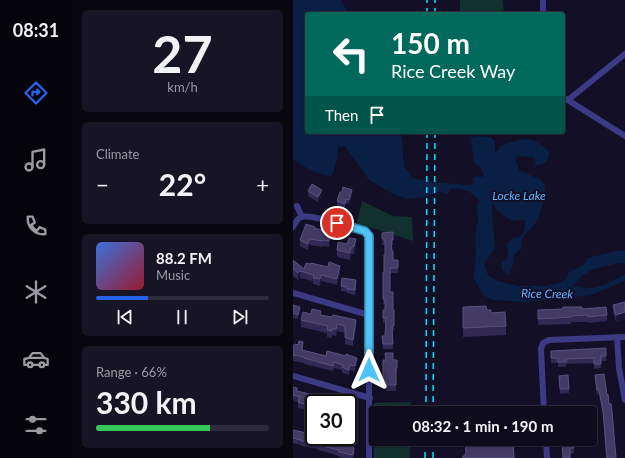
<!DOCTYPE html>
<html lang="en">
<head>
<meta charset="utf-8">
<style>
	:root { --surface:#0e0b1c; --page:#171425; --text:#f1f3f6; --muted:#9b9ba3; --line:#2e2b3b; --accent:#2563eb }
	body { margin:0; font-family:Lato,sans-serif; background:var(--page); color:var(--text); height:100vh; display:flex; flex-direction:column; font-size:15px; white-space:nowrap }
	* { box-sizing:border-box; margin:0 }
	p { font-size:13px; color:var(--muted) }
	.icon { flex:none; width:22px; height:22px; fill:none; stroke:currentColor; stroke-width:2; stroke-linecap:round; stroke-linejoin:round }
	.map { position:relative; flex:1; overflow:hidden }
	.side { display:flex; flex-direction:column; gap:10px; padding:10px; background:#08060f; width:221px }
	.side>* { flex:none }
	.banner { position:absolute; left:12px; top:12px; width:260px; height:122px; border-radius:4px; box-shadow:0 1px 3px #0004,0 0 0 1px var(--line); background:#00695c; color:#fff; overflow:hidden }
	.speed { position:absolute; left:12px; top:394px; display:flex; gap:8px; font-size:20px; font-weight:700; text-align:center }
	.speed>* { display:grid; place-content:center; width:52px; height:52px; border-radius:50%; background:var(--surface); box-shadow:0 1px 3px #0004,0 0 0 1px var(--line); line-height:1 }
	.speed .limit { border:2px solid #111; border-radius:6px; background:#fff; color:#111 }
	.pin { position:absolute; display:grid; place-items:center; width:34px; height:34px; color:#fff; margin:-17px; border:2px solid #fff; border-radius:50%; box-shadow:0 1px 4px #0007 }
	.me { position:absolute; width:44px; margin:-22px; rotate:0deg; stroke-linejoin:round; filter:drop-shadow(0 0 3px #0008) }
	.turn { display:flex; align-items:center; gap:14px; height:84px; padding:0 20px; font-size:18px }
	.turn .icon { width:52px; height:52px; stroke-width:2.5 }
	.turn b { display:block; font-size:28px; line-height:34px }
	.then { display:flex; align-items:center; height:38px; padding:0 20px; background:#0003; gap:8px; font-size:15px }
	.big { font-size:30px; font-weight:700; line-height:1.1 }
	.side .widget { flex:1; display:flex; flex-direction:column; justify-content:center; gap:6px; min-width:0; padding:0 14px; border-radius:6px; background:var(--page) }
	.side .dial { align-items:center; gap:0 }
	.dial b { font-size:52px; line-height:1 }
	.song { display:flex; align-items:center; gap:12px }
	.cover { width:48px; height:48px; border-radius:6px; background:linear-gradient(135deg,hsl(220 70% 55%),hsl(350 70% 35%)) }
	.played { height:4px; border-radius:2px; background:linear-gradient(90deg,var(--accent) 30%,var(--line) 30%) }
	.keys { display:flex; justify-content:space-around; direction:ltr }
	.heat { display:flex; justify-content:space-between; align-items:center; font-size:22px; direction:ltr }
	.charge { height:6px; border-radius:3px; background:linear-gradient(90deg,#34c759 66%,var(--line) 0) }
	.trip { position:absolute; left:76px; top:406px; width:228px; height:40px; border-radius:4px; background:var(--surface); box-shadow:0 1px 3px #0004,0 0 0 1px var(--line); font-weight:700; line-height:40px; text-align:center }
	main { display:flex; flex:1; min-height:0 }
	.menu { display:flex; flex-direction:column; width:72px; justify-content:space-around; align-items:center; background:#06040b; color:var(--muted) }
	.menu .icon { width:28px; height:28px }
	.menu .on { color:var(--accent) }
	.menu b { font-size:18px; color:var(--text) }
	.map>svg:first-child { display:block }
	.green { fill:#12302f }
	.water { fill:#0a1f44 }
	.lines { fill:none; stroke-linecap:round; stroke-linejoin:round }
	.minor { stroke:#3d3a85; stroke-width:6 }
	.rail { stroke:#00e5ff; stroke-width:1.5; stroke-dasharray:6 5; stroke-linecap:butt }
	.wall { fill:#312854 }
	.shaded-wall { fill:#1d163a }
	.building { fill:#433a66; stroke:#5a527e }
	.route-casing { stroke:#337fa1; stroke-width:10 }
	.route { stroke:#4fc3f7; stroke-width:7 }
	.labels { text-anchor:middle; stroke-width:4; stroke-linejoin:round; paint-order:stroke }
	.water-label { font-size:12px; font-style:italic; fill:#62b6ff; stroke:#130f26 }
</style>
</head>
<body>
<main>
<nav class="menu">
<b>08:31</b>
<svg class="icon on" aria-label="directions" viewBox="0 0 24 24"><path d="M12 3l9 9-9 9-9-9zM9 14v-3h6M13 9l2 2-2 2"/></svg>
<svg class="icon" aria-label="music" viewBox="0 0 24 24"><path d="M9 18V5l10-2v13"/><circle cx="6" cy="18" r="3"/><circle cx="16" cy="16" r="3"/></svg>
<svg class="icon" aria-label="phone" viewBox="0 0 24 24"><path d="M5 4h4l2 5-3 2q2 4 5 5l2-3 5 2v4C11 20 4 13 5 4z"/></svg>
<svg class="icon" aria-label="climate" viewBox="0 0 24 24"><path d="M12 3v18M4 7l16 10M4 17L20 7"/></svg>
<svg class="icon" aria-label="car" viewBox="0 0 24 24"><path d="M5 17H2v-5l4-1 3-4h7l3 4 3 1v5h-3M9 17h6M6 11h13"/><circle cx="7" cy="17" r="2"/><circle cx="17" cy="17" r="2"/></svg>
<svg class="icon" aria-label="filters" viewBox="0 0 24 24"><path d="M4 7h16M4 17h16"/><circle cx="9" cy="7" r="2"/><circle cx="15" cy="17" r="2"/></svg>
</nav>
<section class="side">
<div class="widget dial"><b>27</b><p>km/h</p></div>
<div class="widget"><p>Climate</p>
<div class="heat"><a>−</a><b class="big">22°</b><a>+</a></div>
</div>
<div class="widget">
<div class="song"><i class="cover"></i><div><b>88.2 FM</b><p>Music</p></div></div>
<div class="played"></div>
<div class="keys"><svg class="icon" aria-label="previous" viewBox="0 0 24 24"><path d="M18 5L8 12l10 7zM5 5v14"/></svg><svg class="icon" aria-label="pause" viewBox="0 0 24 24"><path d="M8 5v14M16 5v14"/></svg><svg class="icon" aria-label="next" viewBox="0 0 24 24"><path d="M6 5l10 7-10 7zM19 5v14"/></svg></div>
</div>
<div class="widget"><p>Range · 66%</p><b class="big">330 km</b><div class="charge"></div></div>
</section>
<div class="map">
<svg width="332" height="458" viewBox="0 0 332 458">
	<rect width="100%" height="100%" fill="#130f26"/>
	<!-- green -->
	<path class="green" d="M167,0H210L211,14H167Z
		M69,201L100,216L119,217L120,241L64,223Z
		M118,402V413H83V439H117V458H81V403Z"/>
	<!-- water -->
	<path class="water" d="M0,0H48L55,14H14V132H108L111,166L120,178L148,183L178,185L181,182L179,179L184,176L191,177L188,168L181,163L178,138L183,136L198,137L202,141V151L206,150V147C215,143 231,136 241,141C246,143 252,148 256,152C257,162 250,165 241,166L243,162L241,158L226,156L222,158L226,170L241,177L246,178L252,186C251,197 250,209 244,220C238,231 227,235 228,249L221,254L220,265L215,275L209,270V263L215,257V249L213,245L220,238L226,237L230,234L232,227V221L230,220L219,221L203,210L201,204H199V211L202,248L191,264L195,275L204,281L225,286H253L267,283L273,279L276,272L290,265L295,258L318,252L332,250V263C321,263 294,269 287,278C284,280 283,283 281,286C285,286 289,288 294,288C307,289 321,280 332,274V281L298,295L283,297L232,302L199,300L190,295L180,277L183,254L182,237L185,221L184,205L187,202C181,192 168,187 157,189L155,194L146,192L132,197L115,199L102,195L76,180L52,146L45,147L44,159L39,176C24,176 12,167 0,159Z"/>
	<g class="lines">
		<!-- minor -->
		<path class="minor" d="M250,0V14
			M270,97L332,136
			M275,100L332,54
			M4,206L9,217
			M0,227C2,223 4,219 8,217C17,214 61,227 72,231L76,236V458
			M0,293L76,315
			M324,337L326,368L332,400
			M0,376L77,398
			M251,413L248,349L250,343L256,340L332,337
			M253,439L254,458"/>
		<!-- rail -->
		<path class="rail" d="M134,14V0
			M142,14V0
			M133,413L134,132
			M140,413L142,132
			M132,458V439
			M140,458V439"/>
	</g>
	<!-- wall -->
	<path class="wall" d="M15,191L29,195L25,202L15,196Z
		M59,195L56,204L53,203L52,209L44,206V201Z
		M22,228L38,238L36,247L30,246L29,247L17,245L15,250L7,246V240Z
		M100,232V245H98L99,251L100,260H105V273H97V292L100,310H101V331H99L100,349H90L89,336H92L93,323H90V310H92V304L90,305V272H91L92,255V245H89V233Z
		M54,244L63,246L61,254H58L57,260L44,257V250Z
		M0,260L11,269L47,272L44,285L28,281L27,286L20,284V281L7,278L5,280L0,276Z
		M63,285L62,295L54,293V292L48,291V286Z
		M332,302V319L323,322L320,312V305Z
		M0,305L7,312L5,319L0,318Z
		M170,307L194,310L213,326V335L170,337Z
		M289,309L314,315V321L295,323V322H278V324L245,325V310Z
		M18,314L28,315L63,327L60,346L52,344V333L44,331L43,336L39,335V338L34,337V333L8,327V320Z
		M0,346L10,347V350L64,363L62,372L57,370L56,375L49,373V370L41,368L40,371L11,364V363L0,361Z
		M313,348V361H308V368L301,369V363L273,364V367H265V363H258V351Z
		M90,360H104V373H103V391H93V386H90Z
		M302,375L323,458H313L310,415L306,394L304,395L302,380Z
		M266,376L276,389V393L267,394Z
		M0,387L4,391L29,397H36L21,403V409L12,406L11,409L5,408V402L0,400Z
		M55,403L57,408L61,415L59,422L55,421Z
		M0,430L20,435L61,448V454L60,458H49L46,457V456L25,450V449L8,446V445L0,443Z
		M269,441L281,448V453L277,454Z"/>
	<!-- shaded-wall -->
	<path class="shaded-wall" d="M29,190V195L25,202V197Z
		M59,190V195L56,204V200Z
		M53,199V203L52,209V204Z
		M38,232V238L36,247V241Z
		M17,239V245L15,250V244Z
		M63,239V246L61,254V247Z
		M58,247V254L57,260V253Z
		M47,266V272L44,285V279Z
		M7,271V278L5,280V273Z
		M28,275V281L27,286V279Z
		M7,307V312L5,319V315Z
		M332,312V319L323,322V315Z
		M63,320V327L60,346V340Z
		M64,358V363L62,372V366Z
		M57,365V370L56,375V370Z
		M61,410V415L59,422V416Z"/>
	<!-- building -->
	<path class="building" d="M19,184L29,190L25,197L15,191Z
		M50,187L59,190L56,200L53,199L52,204L44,201L47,192H49Z
		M13,224L22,227L21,228L38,232L36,241L30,240L29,241L17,239L15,244L7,240Z
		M100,232V240H98L99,251H100V260H105V268H97V292H100V310H101V326H99L100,344H90L89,336H92L93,318H90V310H92V299H90V272H91V255H92V239H89V233Z
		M56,238L63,239L61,247H58L57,253L44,250L45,242L54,244Z
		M0,260L11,269L13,263L17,264L18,263L35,267L36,262L47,266L44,279L28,275L27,279L20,278L21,275L7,271L5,273L0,269Z
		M49,278L63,280L62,290L54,289V287L48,286Z
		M332,302V312L323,315L320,305Z
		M0,305L7,307L5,315L0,313Z
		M193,306L194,310H198V313L212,312L213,326L170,328V307Z
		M270,307H289V309L313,307L314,315L295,317V315L278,316V317L245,319V310L270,309Z
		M19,309L28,311L27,315L39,317L40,315L63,320L60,340L52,337V326L44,324L43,329H39V331L34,330L35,326L8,320L10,312L18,314Z
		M6,341L10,342L9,350L33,356L34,351L53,356V354L64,358L62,366L57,365L56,370L49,367L50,365L41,362L40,366L11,358V357L0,355V346H1L2,344L5,345Z
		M313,348V356H308V364H301V358L273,359V362H265V358H258V351Z
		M92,353H100V360H104V368H103V385H93V380H90V360H93Z
		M311,374L314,395L315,394L316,404H318L319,411L323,458H314L310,411L306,390H304L302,375Z
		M275,375L276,389H267L266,376Z
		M0,387L4,388V391L29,397V395L36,397L35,402L40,403H21L12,401L11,404L5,402L7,397L0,395Z
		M50,401L57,403L56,408L61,410L59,416L55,415V403H49Z
		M0,430L14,433L15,430L20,431L19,435H21V437H27L48,443L49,440L61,442L59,447L61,448L60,455L46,452V450L25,445V443L8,441V440L0,438Z
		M220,439L221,458H169L173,453L172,441Z
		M281,440V448H277V458H270L269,441Z"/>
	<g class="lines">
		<defs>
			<path id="route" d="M44,223L72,231L76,236V370"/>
		</defs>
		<!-- route casing -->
		<use href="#route" class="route-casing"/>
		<!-- route -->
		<use href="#route" class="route"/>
	</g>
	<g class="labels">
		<!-- water labels -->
		<g class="water-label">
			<text x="226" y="200">Locke Lake</text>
			<text transform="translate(254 294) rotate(1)" y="4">Rice Creek</text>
		</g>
	</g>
</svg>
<div class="speed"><div class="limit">30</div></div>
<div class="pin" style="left:44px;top:223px;background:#d93025"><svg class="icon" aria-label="arrive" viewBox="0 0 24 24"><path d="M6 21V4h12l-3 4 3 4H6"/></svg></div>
<svg class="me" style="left:76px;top:370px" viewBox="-20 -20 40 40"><path d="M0-17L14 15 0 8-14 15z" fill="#4fc3f7" stroke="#fff" stroke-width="4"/></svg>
<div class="trip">08:32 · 1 min · 190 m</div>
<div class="banner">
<div class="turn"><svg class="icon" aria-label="left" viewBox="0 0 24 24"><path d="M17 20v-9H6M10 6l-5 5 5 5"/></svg><div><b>150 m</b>Rice Creek Way</div></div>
<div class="then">Then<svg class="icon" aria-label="arrive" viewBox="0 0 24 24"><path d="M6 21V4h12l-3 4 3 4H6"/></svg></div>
</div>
</div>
</main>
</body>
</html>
